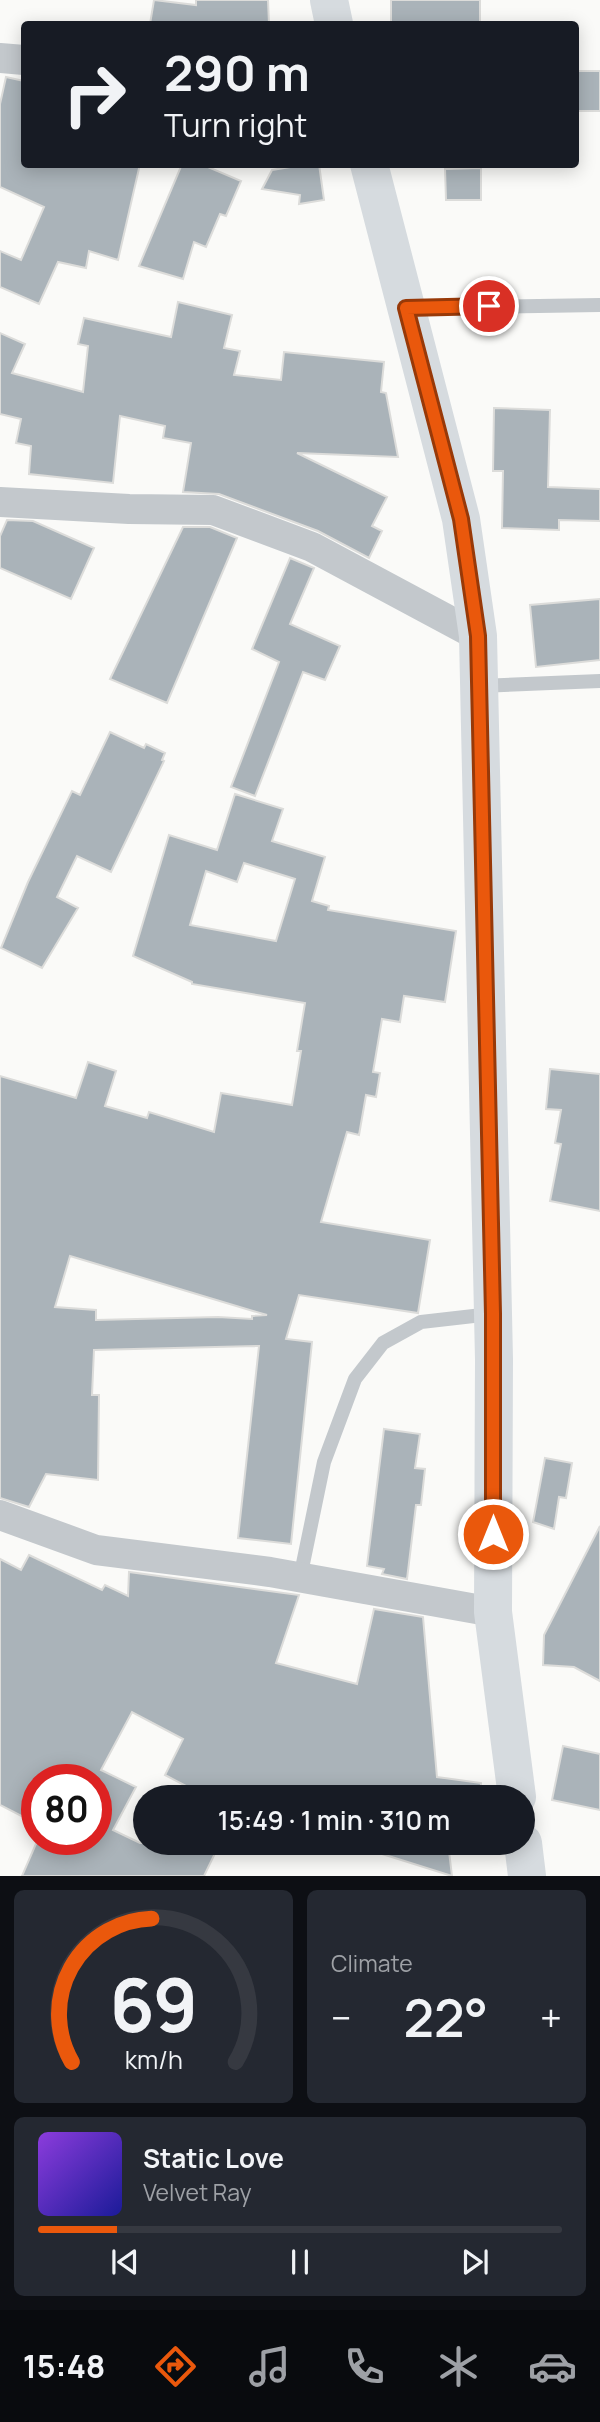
<!DOCTYPE html>
<html lang="en">
<head>
<meta charset="utf-8">
<style>
	:root { --surface:#171b24; --page:#242831; --text:#f1f3f6; --muted:#9ea1a6; --line:#363941; --accent:#ea580c }
	body { margin:0; font-family:Manrope,sans-serif; background:var(--page); color:var(--text); height:100vh; display:flex; flex-direction:column; font-size:26px; white-space:nowrap }
	* { box-sizing:border-box; margin:0 }
	p { font-size:23px; color:var(--muted) }
	.icon { flex:none; width:38px; height:38px; fill:none; stroke:currentColor; stroke-width:2; stroke-linecap:round; stroke-linejoin:round }
	.map { position:relative; height:1876px; overflow:hidden }
	.sheet { display:flex; flex-direction:column; gap:14px; padding:14px; background:#0d0f14; flex:1 }
	.sheet>* { flex:none }
	.hud { position:absolute; left:21px; top:21px; width:558px; height:147px; border-radius:7px; box-shadow:0 4px 18px #0003; background:#171b24; color:var(--text); overflow:hidden }
	.speed { position:absolute; left:21px; top:1764px; display:flex; gap:14px; font-size:35px; font-weight:700; text-align:center }
	.speed>* { display:grid; place-content:center; width:91px; height:91px; border-radius:50%; background:var(--surface); box-shadow:0 4px 18px #0003; line-height:1 }
	.speed .limit { border:10px solid #d22; background:#fff; color:#111 }
	.pin { position:absolute; display:grid; place-items:center; width:60px; height:60px; color:#fff; margin:-30px; border:4px solid #fff; border-radius:50%; box-shadow:0 2px 7px #0007 }
	.me { position:absolute; width:77px; margin:-38px; rotate:0deg; stroke-linejoin:round; filter:drop-shadow(0 0 5px #0008) }
	.turn { display:flex; align-items:center; gap:24px; height:147px; padding:0 28px; font-size:32px }
	.turn .icon { width:91px; height:91px; stroke-width:2.5 }
	.turn b { display:block; font-size:49px; line-height:60px }
	.big { font-size:52px; font-weight:600; line-height:1.1 }
	.sheet .tile { flex:1; display:flex; flex-direction:column; justify-content:center; gap:10px; min-width:0; padding:0 24px; border-radius:10px; background:var(--page) }
	.sheet .dial { align-items:center; gap:0 }
	.dial svg { height:182px; overflow:visible; fill:none; stroke:var(--line); stroke-width:7; stroke-linecap:round; text-anchor:middle }
	.dial text { fill:var(--text); stroke:none }
	.song { display:flex; align-items:center; gap:21px }
	.cover { width:84px; height:84px; border-radius:10px; background:linear-gradient(135deg,hsl(270 70% 55%),hsl(240 70% 35%)) }
	.played { height:7px; border-radius:4px; background:linear-gradient(90deg,var(--accent) 15%,var(--line) 15%) }
	.keys { display:flex; justify-content:space-around; direction:ltr }
	.heat { display:flex; justify-content:space-between; align-items:center; font-size:38px; direction:ltr }
	.sheet .tiles { flex:1; display:grid; gap:14px; grid-template-columns:1fr 1fr }
	.tile:last-child { grid-column:span 2 }
	.trip { position:absolute; left:133px; top:1785px; width:402px; height:70px; border-radius:35px; background:var(--surface); box-shadow:0 4px 18px #0003; font-weight:600; line-height:70px; text-align:center }
	.tabs { display:flex; height:112px; justify-content:space-around; align-items:center; background:#090b0e; color:var(--muted) }
	.tabs .icon { width:49px; height:49px }
	.tabs .selected { color:var(--accent) }
	.tabs b { font-size:32px; color:var(--text) }
	.map>svg:first-child { display:block }
	.building { fill:#aab3b9; stroke:#dcdcda; stroke-width:2; fill-rule:evenodd }
	.lines { fill:none; stroke-linecap:round; stroke-linejoin:round }
	.lane { stroke:#c3c8cc; stroke-width:14 }
	.street { stroke:#c3c8cc; stroke-width:30 }
	.highway { stroke:#d6dbdf; stroke-width:38 }
	.route-casing { stroke:#983908; stroke-width:18 }
	.route { stroke:#ea580c; stroke-width:12 }
</style>
</head>
<body>
<div class="map">
<svg width="600" height="1876" viewBox="0 0 600 1876">
	<rect width="100%" height="100%" fill="#fafaf8"/>
	<!-- building -->
	<path class="building" d="M154,0L196,5V0H268L269,24H150Z
		M391,0H480V24H391Z
		M576,71H600V111H576Z
		M6,77L24,81V164H140L118,260L89,251L86,268L58,262L39,304L0,287V251L21,260L44,207L0,187V104Z
		M182,164H201L241,181L226,216L220,214L206,247L194,242L183,279L139,266Z
		M309,164H319L324,200L299,204L300,195L262,189L272,170Z
		M481,168V200H446L445,169Z
		M178,302L232,315L224,348L240,351L234,375L281,380L284,352L384,362L381,392L386,393L398,457L297,453L387,497L372,526L382,531L369,558L318,531L219,494L183,492L191,443L163,438L165,426L120,416L113,483L29,474L31,446L16,443L21,419L0,414V333L25,344L12,373L83,392L88,346L78,344L84,318L171,337Z
		M494,408L550,410L548,487L600,489V521L559,520V530L502,528L503,471H493Z
		M7,520L33,521L94,548L71,599L0,568V536Z
		M183,527H210L237,538L167,703L110,679Z
		M290,558L314,568L290,624L340,646L325,680L303,672L255,796L231,787L279,662L252,649Z
		M600,599V660L536,667L530,605Z
		M110,732L144,748L146,744L165,753L162,760L164,761L111,872L77,856L57,897L78,908L42,968L1,948L28,882L72,791L80,795Z
		M235,794L283,809L272,841L325,857L312,901L329,906L328,910L456,931L445,1002L404,996L400,1022L382,1019L373,1072L380,1073L376,1097L366,1095L359,1135L347,1132L321,1222L430,1240L418,1313L299,1295L286,1339L312,1342L291,1544L238,1538L259,1346L94,1350L92,1395H99L98,1480L46,1474L29,1507L0,1498V1076L76,1098L88,1062L116,1071L105,1106L147,1118L149,1112L214,1132L221,1093L292,1105L301,1051H297L305,1003L192,984V982L133,956L169,835L217,850ZM244,863L295,879L276,941L190,925L206,871L237,882ZM70,1256L253,1311L267,1315L252,1316V1319L218,1317L96,1320V1310L55,1307Z
		M550,1069L600,1074V1211L550,1201L561,1144L555,1143L561,1110L546,1109Z
		M384,1429L420,1434L415,1468L425,1469L421,1505H416L407,1579L382,1574L384,1569L367,1566Z
		M545,1458L572,1463L566,1498L559,1497L554,1529L533,1522Z
		M600,1526V1681L574,1667L543,1665L544,1635Z
		M29,1555L102,1590L105,1585L128,1596L129,1572L299,1595L276,1663L357,1684L374,1609L423,1617L437,1777L481,1783L480,1797H207L165,1775L183,1739L132,1712L101,1770L136,1787L113,1830L140,1843H220L204,1876H22L38,1839H96V1779L37,1780V1824L0,1805V1559L21,1570Z
		M563,1746L600,1754V1810L552,1800Z
		M361,1843H448L452,1876L360,1847Z"/>
	<g class="lines">
		<!-- lane -->
		<path class="lane" d="M407,308L600,305
			M480,686L600,681
			M300,1578L324,1462L355,1379L383,1343L421,1322L491,1314"/>
		<!-- street -->
		<path class="street" d="M0,58L24,60
			M0,502L129,509L213,510L312,547L478,636
			M0,1515L96,1550L270,1572L493,1612"/>
		<!-- highway -->
		<path class="highway" d="M329,0L334,24
			M369,164L461,519L478,636L494,1359L493,1612L517,1797
			M523,1843L527,1876"/>
	</g>
	<g class="lines">
		<defs>
			<path id="route" d="M489,306L406,308L461,519L478,636L493,1314V1534"/>
		</defs>
		<!-- route casing -->
		<use href="#route" class="route-casing"/>
		<!-- route -->
		<use href="#route" class="route"/>
	</g>
</svg>
<div class="speed"><div class="limit">80</div></div>
<div class="pin" style="left:489px;top:306px;background:#d93025"><svg class="icon" aria-label="arrive" viewBox="0 0 24 24"><path d="M6 21V4h12l-3 4 3 4H6"/></svg></div>
<svg class="me" style="left:493px;top:1534px" viewBox="-20 -20 40 40"><circle r="17" fill="#ea580c" stroke="#fff" stroke-width="3"/><path d="M0-11L8 9 0 5-8 9z" fill="#fff"/></svg>
<div class="trip">15:49 · 1 min · 310 m</div>
<div class="hud">
<div class="turn"><svg class="icon" aria-label="right" viewBox="0 0 24 24"><path d="M7 20v-9h11M14 6l5 5-5 5"/></svg><div><b>290 m</b>Turn right</div></div>
</div>
</div>
<section class="sheet">
<div class="tiles">
<div class="tile dial"><svg viewBox="0 0 100 80">
<path d="M14 69A42 42 0 1 1 86 69"/>
<path d="M14 69A42 42 0 0 1 49 6" stroke="#ea580c"/>
<text x="50" y="56" font-size="32" font-weight="700">69</text>
<text x="50" y="72" font-size="11">km/h</text>
</svg></div>
<div class="tile"><p>Climate</p>
<div class="heat"><a>−</a><b class="big">22°</b><a>+</a></div>
</div>
<div class="tile">
<div class="song"><i class="cover"></i><div><b>Static Love</b><p>Velvet Ray</p></div></div>
<div class="played"></div>
<div class="keys"><svg class="icon" aria-label="previous" viewBox="0 0 24 24"><path d="M18 5L8 12l10 7zM5 5v14"/></svg><svg class="icon" aria-label="pause" viewBox="0 0 24 24"><path d="M8 5v14M16 5v14"/></svg><svg class="icon" aria-label="next" viewBox="0 0 24 24"><path d="M6 5l10 7-10 7zM19 5v14"/></svg></div>
</div>
</div>
</section>
<nav class="tabs">
<b>15:48</b>
<svg class="icon selected" aria-label="directions" viewBox="0 0 24 24"><path d="M12 3l9 9-9 9-9-9zM9 14v-3h6M13 9l2 2-2 2"/></svg>
<svg class="icon" aria-label="music" viewBox="0 0 24 24"><path d="M9 18V5l10-2v13"/><circle cx="6" cy="18" r="3"/><circle cx="16" cy="16" r="3"/></svg>
<svg class="icon" aria-label="phone" viewBox="0 0 24 24"><path d="M5 4h4l2 5-3 2q2 4 5 5l2-3 5 2v4C11 20 4 13 5 4z"/></svg>
<svg class="icon" aria-label="climate" viewBox="0 0 24 24"><path d="M12 3v18M4 7l16 10M4 17L20 7"/></svg>
<svg class="icon" aria-label="car" viewBox="0 0 24 24"><path d="M5 17H2v-5l4-1 3-4h7l3 4 3 1v5h-3M9 17h6M6 11h13"/><circle cx="7" cy="17" r="2"/><circle cx="17" cy="17" r="2"/></svg>
</nav>
</body>
</html>
